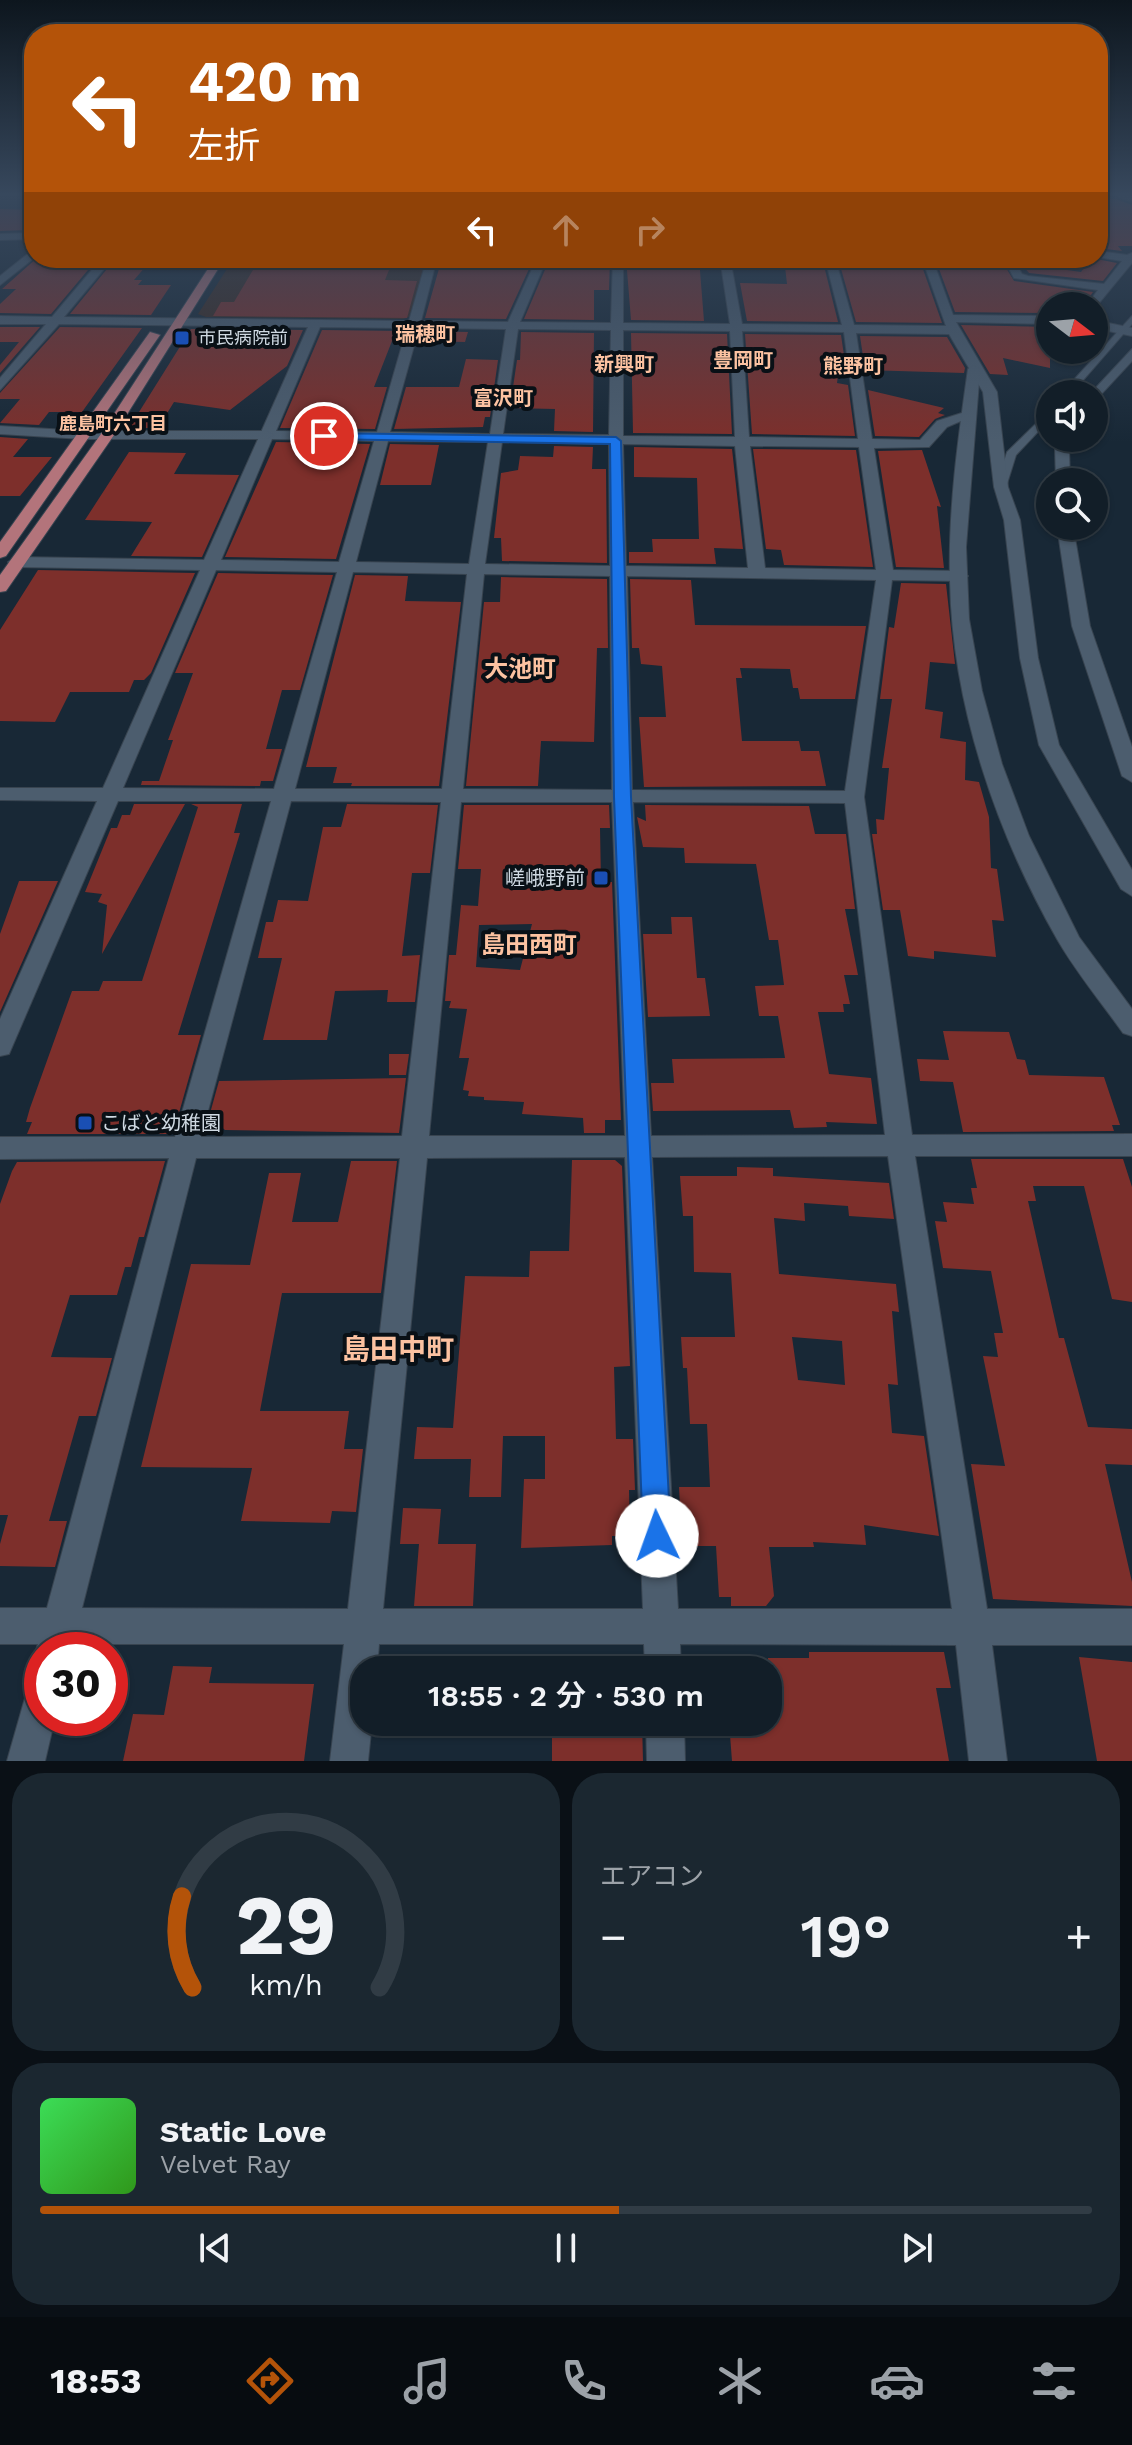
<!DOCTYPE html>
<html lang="ja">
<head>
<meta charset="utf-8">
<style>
	:root { --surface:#121e28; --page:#1b2730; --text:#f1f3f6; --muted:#9ca2a8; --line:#313c45; --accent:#b45309 }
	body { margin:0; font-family:"Work Sans","Noto Sans JP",sans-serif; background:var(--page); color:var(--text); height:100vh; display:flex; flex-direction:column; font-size:30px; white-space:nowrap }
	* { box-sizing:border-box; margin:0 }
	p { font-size:26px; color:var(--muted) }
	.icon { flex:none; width:44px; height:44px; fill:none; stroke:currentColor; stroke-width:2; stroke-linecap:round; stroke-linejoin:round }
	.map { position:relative; height:1761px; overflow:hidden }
	.sheet { display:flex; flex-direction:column; gap:12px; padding:12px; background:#0a1016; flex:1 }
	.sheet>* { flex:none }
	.top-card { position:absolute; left:24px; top:24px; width:1084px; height:244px; border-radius:32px; box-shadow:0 2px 6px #0004,0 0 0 2px var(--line); background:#b45309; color:#fff; overflow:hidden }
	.needle { width:52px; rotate:106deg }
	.buttons { position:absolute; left:1036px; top:292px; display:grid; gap:16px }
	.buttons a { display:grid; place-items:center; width:72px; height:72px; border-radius:50%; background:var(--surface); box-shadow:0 2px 6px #0004,0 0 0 2px var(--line); font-size:40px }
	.speed { position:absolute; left:24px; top:1632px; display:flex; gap:16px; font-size:40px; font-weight:700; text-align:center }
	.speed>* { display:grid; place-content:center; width:104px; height:104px; border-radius:50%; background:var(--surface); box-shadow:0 2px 6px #0004,0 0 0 2px var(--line); line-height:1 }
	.speed .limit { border:12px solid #d22; background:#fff; color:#111 }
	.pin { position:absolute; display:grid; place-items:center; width:68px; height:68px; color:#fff; margin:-34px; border:4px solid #fff; border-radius:50%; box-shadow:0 2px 8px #0007 }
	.me { position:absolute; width:88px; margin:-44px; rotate:357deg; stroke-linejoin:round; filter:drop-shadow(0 0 6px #0008) }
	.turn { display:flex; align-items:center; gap:28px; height:168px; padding:0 32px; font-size:36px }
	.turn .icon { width:104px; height:104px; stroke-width:2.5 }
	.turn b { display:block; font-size:56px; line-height:68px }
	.lanes { display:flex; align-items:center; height:76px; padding:0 32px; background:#0003; justify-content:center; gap:40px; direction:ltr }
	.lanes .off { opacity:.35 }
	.big { font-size:60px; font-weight:600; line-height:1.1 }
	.sheet .tile { flex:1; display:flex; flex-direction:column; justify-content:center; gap:12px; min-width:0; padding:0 28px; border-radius:32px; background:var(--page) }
	.sheet .dial { align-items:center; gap:0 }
	.dial svg { height:208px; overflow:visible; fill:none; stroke:var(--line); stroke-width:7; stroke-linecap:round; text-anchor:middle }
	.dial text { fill:var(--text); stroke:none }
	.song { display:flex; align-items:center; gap:24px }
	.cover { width:96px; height:96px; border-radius:12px; background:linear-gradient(135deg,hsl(130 70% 55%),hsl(110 70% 35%)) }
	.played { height:8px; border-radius:4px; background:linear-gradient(90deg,var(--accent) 55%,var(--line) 55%) }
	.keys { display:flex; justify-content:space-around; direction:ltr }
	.heat { display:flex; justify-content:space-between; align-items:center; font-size:44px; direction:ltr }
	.sheet .tiles { flex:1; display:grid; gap:12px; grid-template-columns:1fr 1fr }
	.tile:last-child { grid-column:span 2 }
	.trip { position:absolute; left:350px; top:1656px; width:432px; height:80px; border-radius:32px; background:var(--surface); box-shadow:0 2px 6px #0004,0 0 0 2px var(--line); font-weight:600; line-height:80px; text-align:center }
	.dock { display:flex; height:128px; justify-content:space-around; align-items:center; background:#070c10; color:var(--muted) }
	.dock .icon { width:56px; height:56px }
	.dock .on { color:var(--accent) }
	.dock b { font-size:36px; color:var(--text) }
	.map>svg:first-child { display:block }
	.medical { fill:#3b2921 }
	.building { fill:#7d2f2b; fill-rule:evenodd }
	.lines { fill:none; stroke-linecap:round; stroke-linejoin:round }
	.service-casing { stroke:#384450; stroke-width:2 }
	.minor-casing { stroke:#384450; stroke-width:2 }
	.tertiary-casing { stroke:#384450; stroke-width:2 }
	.primary-casing { stroke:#384450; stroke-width:2 }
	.service { fill:#4c5d6e; fill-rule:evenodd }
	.minor { fill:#4c5d6e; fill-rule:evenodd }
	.tertiary { fill:#4c5d6e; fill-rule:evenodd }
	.primary { fill:#b3747b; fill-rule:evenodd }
	.route { fill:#1a73e8; stroke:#114b97; stroke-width:2 }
	.transit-dot { fill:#1a4fb4; stroke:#091016; stroke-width:3 }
	.labels { text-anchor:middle; stroke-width:8; stroke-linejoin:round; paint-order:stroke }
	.far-poi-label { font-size:18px; fill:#cfd9e2; stroke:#091016; text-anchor:start }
	.far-neighbourhood-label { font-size:18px; font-weight:bold; fill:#fcc2a1; stroke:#091016 }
	.far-quarter-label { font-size:20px; font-weight:bold; fill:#fcc2a1; stroke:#091016 }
	.poi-label { font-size:20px; fill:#cfd9e2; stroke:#091016; text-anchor:end }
	.quarter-label { font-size:24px; font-weight:bold; fill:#fcc2a1; stroke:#091016 }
	.near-quarter-label { font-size:28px; font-weight:bold; fill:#fcc2a1; stroke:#091016 }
</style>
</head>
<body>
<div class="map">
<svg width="1132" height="1761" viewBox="0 0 1132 1761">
	<rect width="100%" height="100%" fill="#182836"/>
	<!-- medical -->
	<path class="medical" d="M234,258H428L409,317L403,319L206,317L198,314Z"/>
	<!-- building -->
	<path class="building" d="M1098,198L1116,199L1132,205V246H1118L1122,251L1098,248Z
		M0,209L34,210V226L28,230L0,231Z
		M37,258H98L51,314L0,313V304L16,289H2Z
		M116,258H153L134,280H142L138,285H171L151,315L70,314Z
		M260,258L393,260L385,280L417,281L407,318L213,316L221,302H234Z
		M442,258H534L506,319L425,318Z
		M550,258H610L609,290H594V320L524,319Z
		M626,258H699L704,321L631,320Z
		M784,258H822L838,322L747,321L740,283L787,284Z
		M838,258H919L942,323L856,322Z
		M935,258H1000L1014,281L1093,292L1083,306H1050V313L955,312Z
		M1016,258H1050L1053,268L1081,272L1091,258L1117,263L1103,281L1029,273Z
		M961,325L1050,327V368L1003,358L1008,375L990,374Z
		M0,327H40L0,373V365L19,342H0Z
		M60,327L142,328L82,412H49L39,425L0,423L20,399H0V393Z
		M191,329L303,330L287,366L230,410L174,402L158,428H129Z
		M322,330L403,331L400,341H392L374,387H387L375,429L280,428Z
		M421,331L468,332L465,342L418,341Z
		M521,332L594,333L593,432L554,431L555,409L510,408L517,360H520Z
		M631,333L727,334L732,434L633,433Z
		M745,334L841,335L846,369L839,368L837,383L848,385L855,436L752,434Z
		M860,336L947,337L965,368L964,373L865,370Z
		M466,359L498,360L490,417H485L483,427L394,429L406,387H459Z
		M868,390L944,408L938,413L945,415L935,419L919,437L875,436Z
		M0,437L28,439L13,457H52L20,496H0Z
		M276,442L370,444L336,559L225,557Z
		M390,444L439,445L431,485H380Z
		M554,446L593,447L592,469H606L607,563L502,561L501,538H494L501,473L518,470L520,456L553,457Z
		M634,447L732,449L743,549L714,548L716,564L629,563V552H653L652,539H699L697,478L634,477Z
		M753,449L856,450L873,567L784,565L781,550L766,549Z
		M922,450L941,507L937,506L944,568L896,567L878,451Z
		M129,452L186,453L174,474L239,475L202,557L131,556L152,522L85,520Z
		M38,570L195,573L151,673L144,680H134L129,692H70L55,722L0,721V630Z
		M218,573L333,575L300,690H282L266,749H282L273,781H261L260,786L141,785L142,781H159L173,740H168L193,673H175Z
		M355,575L408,576L405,601L461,602L439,786H351L352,783H333L337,767H306Z
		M501,577L607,579L608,648H597L594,742L541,741L538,786H466L484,602H500Z
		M630,579L691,580L695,625L866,626L855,699H800L798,688H793L790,669L740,668L742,678H736L742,741H799L801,751H819L826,786L644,787L639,717H666L662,666L641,664L639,648H632Z
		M901,583L946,584L955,664L930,662L925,709L943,712L940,738L966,742L965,780L979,782L989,817L991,868L997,869L1004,921L992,920L996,957L934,951V959L908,956L900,910H883L872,834H877L876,819L884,820L889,768H882L892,699H880L889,627L894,628Z
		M134,804H185L102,954L107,905L98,902L102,894L85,892L111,828H117L122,815H130Z
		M191,804H242L234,833H240L178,1035H201L173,1134H27L32,1122H26L30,1108L72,991H99L103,981H142L198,807Z
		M347,804L438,805L430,873H412L402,956L420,955L415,1002H387L388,990L335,991L327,1040H263L282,958H258L266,922H273L278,900L308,901L323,827H341Z
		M464,805H609L610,828H600L601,882H612L621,1120H605V1133H584L583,1118L522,1114L524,1102L484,1100V1097L468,1096L469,1091L463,1090L469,1058H459L467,1009L449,1008L451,1001H445L449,955H456L461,905L478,906L481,869H458ZM532,924L520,970L476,967L479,925Z
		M645,805L809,806L815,834H846L855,909H845L858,975H844L850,1004H843L844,1012H818L829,1074L871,1078L877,1124L826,1122L827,1127L794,1128L790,1110L653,1111L651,1083H674L672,1059L785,1058L778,1016H759L755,986L784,985L778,940H769L756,864L685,863L684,848L643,847L637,817L646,821Z
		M19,881H58L0,1012V934Z
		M671,917H692L697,978H705L710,1016L648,1017L643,934H672Z
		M943,1031L1009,1032L1017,1059L1025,1060L1029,1075L1104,1077L1120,1125H1112L1114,1131L963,1132L953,1082L920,1081L917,1059L949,1060Z
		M389,1054H409L406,1075H389Z
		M406,1078L399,1133L225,1130L209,1117L219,1081Z
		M971,1159H1123L1132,1187V1302L1112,1299L1084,1186H1033L1036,1201H1028L1059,1338H1064L1088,1427L1132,1429V1465L1105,1464L1132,1582V1606L993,1599L971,1464L1005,1466L983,1356L998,1357L994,1333H1003L991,1271L943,1268L935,1221L947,1222L943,1202L974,1204L971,1188H977Z
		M572,1160H615L622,1166L630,1366L614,1367L616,1439H633L635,1490H629L630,1536H612V1545L521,1548L524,1479H545V1436H503L501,1497H469L471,1459H414L417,1427L453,1428L465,1276L529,1277L530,1251H569Z
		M165,1161L144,1237H139L131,1267H125L117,1295H70L51,1357L112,1358L96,1416H79L49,1521H67L55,1567L0,1566V1544L8,1515H0V1204L12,1171L17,1162Z
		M351,1161H397L381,1293H282L260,1411H349L344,1449H363L356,1512L332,1511L330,1523L241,1521L252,1468L141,1467L191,1264L250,1265L269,1173H301L292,1222H338Z
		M737,1167L773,1168V1176L889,1183L894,1219L849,1216L848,1206L804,1203L805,1221L774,1218L779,1274L896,1284L899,1312L892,1311L898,1385L888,1384L892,1433L924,1436L939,1536L864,1525L866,1545L813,1542L814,1547H769L774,1596L766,1606H731V1597H719L716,1546H682L679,1487H710L707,1424H690L687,1368H683L681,1337H735L731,1273L694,1272L693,1216H683L680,1176H737ZM792,1337L842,1341L845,1385L798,1380Z
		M403,1508L441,1509L438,1544H400Z
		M419,1544H476L473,1606H414Z
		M809,1652H944L951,1688H936L949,1761H732L729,1722H768V1658H809Z
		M1079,1657L1132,1662V1761H1097Z
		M173,1666L212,1667L209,1683L314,1684L304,1761H123L133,1714L164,1715Z
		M552,1722H642L643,1761H552Z"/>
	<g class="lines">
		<defs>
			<path id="service" d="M1132,316V324L1071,394H1061Z
				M1050,410V419L1016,455L1006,487L997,489L996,487L1007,452Z"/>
			<path id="minor" d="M1117,195L1132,196V202L1119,197Z
				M34,233V239L0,240V234Z
				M34,249V258L0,285V276Z
				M1098,251L1127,255L1132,253V263L1094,309V306H1086L1098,290L1014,278L1003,258H1013L1022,274L1028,276L1104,284L1122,261L1098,257Z
				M102,258H113L64,317L409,321L427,258H437L421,321L508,322L537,258H547L520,322L611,323L613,258H623V323L730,324L720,258H730L742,324L842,325L825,258H835L854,325L946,326L922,258H932L953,315L1050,316V324L956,322L997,392L1008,487L1020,520L1038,658L1059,745L1132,870V896L1121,889L1039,745L1020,658L1004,520L994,487L983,392L949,334L856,333L872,439L920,440L937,421L968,411L975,415L947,427L929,447L874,448L893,570L960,571L968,576L960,581L892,580L864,797L912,1135L1132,1134V1156H915L987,1609H1132V1645H992L1007,1761H969L956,1645L680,1644L681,1670H645L644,1644H379L377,1670H364V1722H372L368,1761H330L344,1644H73L72,1650H42V1663L36,1650L38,1644H0V1608H47L169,1158L0,1159V1137H175L271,801H118L12,1047L9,1054L0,1056V1019L97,801L0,800V788H103L200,570L16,567L8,562L16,557L204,560L308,327L59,324L0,390V378L46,324H0V316L52,317ZM320,327L407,328L377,432L276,431ZM419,328L506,329L490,434L390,432ZM518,329L611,330L609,435L503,434ZM623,330L730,331L735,437L623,436ZM742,331L844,332L858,439L749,437ZM272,439L374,441L339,562L221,560ZM388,441L488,442L469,564L356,562ZM502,442L609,444L610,566L485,564ZM623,444L735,446L748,568L626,566ZM750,446L859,447L876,570L765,568ZM216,570L337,572L274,789L123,788ZM353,572L467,574L442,789H295ZM484,574L610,576L612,790L463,789ZM627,576L876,580L845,791L632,790ZM291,801L441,802L402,1136L201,1137ZM461,802H612L625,1136H429ZM633,802L845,803L885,1135L651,1136ZM888,1156L952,1609H678L652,1157ZM625,1157L643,1609H383L427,1158ZM196,1158H400L348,1609L82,1608Z
				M1094,320L1132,328V336L1094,328Z
				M1132,349V361L1094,402V394H1090Z
				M1059,438H1073L1069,447L1070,482H1056L1055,447Z
				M1057,526H1073L1090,626L1132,747V782L1122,776L1072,626Z
				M42,1679V1718H55L45,1761H7L29,1684Z
				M646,1722H684L685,1761H647Z"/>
			<path id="tertiary" d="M974,365L980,369L966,547L969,619L982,691L1002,764L1029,836L1079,937L1132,1009V1036L1123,1033C1101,1002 1076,972 1057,939C996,832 952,704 950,581C948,510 958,439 968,369Z
				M0,426L83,431H267L274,435L267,439H83L0,434Z"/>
			<path id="primary" d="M215,258H225L114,435L6,591L0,592V575L101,434Z
				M150,332L160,335L6,556L0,558V542Z"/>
		</defs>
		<!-- service casing -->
		<use href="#service" class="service-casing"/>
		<!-- minor casing -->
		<use href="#minor" class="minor-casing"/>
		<!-- tertiary casing -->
		<use href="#tertiary" class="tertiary-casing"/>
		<!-- primary casing -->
		<use href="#primary" class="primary-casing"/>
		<!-- service -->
		<use href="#service" class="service"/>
		<!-- minor -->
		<use href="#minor" class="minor"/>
		<!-- tertiary -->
		<use href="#tertiary" class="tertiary"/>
		<!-- primary -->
		<use href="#primary" class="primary"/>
	</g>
	<!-- sky -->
	<linearGradient id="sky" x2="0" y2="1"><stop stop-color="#0d161e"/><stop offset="0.44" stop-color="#37485d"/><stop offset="1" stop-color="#37485d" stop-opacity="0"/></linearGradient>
	<rect width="1132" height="442" fill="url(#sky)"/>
	<!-- route -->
	<path class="route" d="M320,433L616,437L621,441L631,797L671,1536L667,1546L657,1550L647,1546L643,1536L614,797L610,444L324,439Z"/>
	<!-- markers -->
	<g class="transit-dot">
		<rect x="174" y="330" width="16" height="16" rx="4"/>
		<rect x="593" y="870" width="16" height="16" rx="4"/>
		<rect x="77" y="1115" width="16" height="16" rx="4"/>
	</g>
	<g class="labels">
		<!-- far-poi labels -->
		<g class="far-poi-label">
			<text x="198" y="344">市民病院前</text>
		</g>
		<!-- far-neighbourhood labels -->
		<g class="far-neighbourhood-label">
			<text x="113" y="430">鹿島町六丁目</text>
		</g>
		<!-- far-quarter labels -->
		<g class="far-quarter-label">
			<text x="425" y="341">瑞穂町</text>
			<text x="743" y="367">豊岡町</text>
			<text x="624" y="371">新興町</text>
			<text x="853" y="373">熊野町</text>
			<text x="503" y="405">富沢町</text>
		</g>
		<!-- poi labels -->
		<g class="poi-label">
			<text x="585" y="885">嵯峨野前</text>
			<text x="101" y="1130" text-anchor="start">こばと幼稚園</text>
		</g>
		<!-- quarter labels -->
		<g class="quarter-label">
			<text x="520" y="677">大池町</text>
			<text x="529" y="953">島田西町</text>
		</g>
		<!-- near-quarter labels -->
		<g class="near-quarter-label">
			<text x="398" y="1359">島田中町</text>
		</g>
	</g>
</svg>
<div class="buttons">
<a><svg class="needle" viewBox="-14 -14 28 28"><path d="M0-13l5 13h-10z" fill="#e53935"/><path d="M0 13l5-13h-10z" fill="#9ca2a8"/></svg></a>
<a><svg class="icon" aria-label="sound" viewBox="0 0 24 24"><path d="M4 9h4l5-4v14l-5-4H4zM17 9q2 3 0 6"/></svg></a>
<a><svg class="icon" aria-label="search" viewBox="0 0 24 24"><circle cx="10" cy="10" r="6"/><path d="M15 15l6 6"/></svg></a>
</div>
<div class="speed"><div class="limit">30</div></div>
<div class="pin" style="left:324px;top:436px;background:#d93025"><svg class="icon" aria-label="arrive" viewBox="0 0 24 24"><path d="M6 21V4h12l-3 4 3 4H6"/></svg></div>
<svg class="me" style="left:657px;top:1536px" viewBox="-20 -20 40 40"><circle r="19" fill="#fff"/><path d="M0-13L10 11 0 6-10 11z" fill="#1a73e8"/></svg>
<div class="trip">18:55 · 2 分 · 530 m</div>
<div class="top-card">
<div class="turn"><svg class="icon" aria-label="left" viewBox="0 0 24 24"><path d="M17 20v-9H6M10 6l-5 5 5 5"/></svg><div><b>420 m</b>左折</div></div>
<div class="lanes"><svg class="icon" aria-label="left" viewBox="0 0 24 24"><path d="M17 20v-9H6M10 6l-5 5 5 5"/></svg><svg class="icon off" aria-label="ahead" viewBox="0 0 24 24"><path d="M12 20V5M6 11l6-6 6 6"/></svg><svg class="icon off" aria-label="right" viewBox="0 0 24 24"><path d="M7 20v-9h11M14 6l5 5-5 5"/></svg></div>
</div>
</div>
<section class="sheet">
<div class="tiles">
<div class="tile dial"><svg viewBox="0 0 100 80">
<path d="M14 69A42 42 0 1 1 86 69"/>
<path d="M14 69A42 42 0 0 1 10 34" stroke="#b45309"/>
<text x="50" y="56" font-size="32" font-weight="700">29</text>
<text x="50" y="72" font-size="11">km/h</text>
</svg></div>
<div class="tile"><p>エアコン</p>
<div class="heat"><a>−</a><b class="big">19°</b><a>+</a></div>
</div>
<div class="tile">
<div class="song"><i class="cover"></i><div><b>Static Love</b><p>Velvet Ray</p></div></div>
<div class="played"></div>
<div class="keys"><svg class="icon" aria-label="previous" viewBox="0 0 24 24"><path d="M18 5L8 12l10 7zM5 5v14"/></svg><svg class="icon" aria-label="pause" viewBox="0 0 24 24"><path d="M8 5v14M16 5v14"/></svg><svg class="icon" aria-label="next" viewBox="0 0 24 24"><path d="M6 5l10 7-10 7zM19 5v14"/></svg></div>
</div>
</div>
</section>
<nav class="dock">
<b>18:53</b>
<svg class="icon on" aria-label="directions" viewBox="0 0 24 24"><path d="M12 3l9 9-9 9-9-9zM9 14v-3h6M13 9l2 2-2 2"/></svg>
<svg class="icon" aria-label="music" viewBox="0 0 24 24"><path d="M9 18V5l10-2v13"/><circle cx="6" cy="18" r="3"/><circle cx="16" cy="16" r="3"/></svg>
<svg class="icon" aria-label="phone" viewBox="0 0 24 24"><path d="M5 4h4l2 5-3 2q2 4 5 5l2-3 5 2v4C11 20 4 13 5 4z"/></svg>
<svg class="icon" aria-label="climate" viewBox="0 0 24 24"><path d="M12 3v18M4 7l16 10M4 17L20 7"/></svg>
<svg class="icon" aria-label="car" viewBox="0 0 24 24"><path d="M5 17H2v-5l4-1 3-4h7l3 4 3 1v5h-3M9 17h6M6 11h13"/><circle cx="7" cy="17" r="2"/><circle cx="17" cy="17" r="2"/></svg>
<svg class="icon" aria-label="filters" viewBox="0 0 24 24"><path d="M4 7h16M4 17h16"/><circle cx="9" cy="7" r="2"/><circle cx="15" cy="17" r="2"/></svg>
</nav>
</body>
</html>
